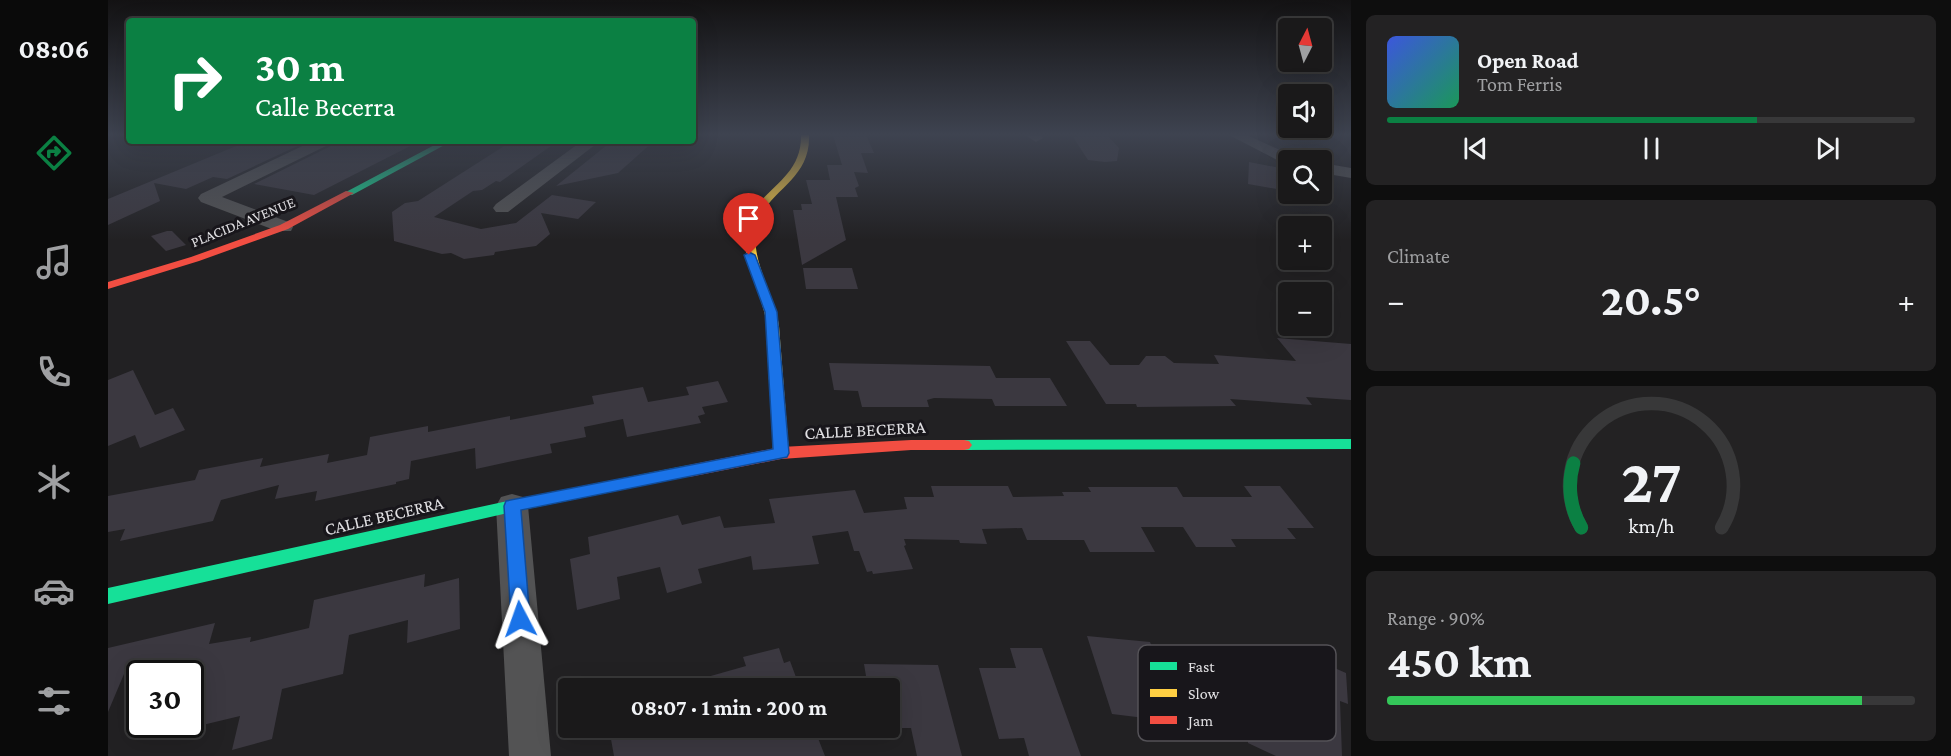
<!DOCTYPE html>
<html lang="en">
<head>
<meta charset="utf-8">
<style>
	:root { --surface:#1a191a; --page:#232223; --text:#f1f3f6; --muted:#9fa0a2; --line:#383839; --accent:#0b8043 }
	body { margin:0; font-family:"Crimson Pro",serif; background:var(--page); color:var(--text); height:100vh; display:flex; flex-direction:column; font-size:22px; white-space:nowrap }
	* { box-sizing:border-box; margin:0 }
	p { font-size:20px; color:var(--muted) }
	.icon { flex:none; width:33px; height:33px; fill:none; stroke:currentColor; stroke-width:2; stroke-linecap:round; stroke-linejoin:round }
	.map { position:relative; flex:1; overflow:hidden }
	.side { display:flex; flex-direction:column; gap:15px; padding:15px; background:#0e0e0e; width:600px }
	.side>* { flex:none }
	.banner { position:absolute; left:18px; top:18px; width:570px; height:126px; border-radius:6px; box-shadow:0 6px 24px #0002,0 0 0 2px var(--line); background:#0b8043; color:#fff; overflow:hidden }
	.needle { width:39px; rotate:6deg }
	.controls { position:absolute; left:1170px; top:18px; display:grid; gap:12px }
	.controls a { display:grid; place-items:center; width:54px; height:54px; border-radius:6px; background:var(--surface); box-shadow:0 6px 24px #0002,0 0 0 2px var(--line); font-size:30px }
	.speed { position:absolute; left:18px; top:660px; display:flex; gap:12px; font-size:30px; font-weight:700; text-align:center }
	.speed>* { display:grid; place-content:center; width:78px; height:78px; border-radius:50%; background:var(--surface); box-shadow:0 6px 24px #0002,0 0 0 2px var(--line); line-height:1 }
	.speed .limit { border:3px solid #111; border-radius:9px; background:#fff; color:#111 }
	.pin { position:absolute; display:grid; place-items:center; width:51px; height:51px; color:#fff; margin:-62px -26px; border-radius:50% 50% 50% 0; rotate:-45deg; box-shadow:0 0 6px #0007 }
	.pin .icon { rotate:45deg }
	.me { position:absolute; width:66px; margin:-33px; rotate:356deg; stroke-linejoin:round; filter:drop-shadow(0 0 4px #0008) }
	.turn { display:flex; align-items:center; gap:21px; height:126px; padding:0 30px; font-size:27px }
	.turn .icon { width:78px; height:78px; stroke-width:2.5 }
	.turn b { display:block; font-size:42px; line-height:51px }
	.big { font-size:45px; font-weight:700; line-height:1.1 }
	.side .card { flex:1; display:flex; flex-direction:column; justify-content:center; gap:9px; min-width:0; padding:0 21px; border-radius:9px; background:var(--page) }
	.side .dial { align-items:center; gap:0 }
	.dial svg { height:156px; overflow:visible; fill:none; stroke:var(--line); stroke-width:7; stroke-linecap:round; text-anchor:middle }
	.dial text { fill:var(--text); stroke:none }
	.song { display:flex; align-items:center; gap:18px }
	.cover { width:72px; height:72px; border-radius:9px; background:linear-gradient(135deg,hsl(230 70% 55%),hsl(150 70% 35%)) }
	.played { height:6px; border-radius:3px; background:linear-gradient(90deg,var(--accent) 70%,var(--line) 70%) }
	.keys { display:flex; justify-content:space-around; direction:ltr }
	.heat { display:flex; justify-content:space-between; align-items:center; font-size:33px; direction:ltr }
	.charge { height:9px; border-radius:4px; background:linear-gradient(90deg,#34c759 90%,var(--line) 0) }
	.trip { position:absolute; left:450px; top:678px; width:342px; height:60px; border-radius:6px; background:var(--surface); box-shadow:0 6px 24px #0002,0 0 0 2px var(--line); font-weight:700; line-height:60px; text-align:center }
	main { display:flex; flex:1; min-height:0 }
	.dock { display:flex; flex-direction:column; width:108px; justify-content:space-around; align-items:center; background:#0a0a0a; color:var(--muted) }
	.dock .icon { width:42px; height:42px }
	.dock .on { color:var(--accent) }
	.dock b { font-size:27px; color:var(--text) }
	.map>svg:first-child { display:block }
	.building { fill:#3b3840 }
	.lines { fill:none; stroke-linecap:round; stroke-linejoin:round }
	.street { fill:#535354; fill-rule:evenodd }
	.fast { fill:#16e098; fill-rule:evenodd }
	.slow { fill:#ffcf43; fill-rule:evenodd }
	.jam { fill:#f24e42; fill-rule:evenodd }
	.route { fill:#1a73e8; stroke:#114b97; stroke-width:1.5 }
	.labels { text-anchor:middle; stroke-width:6; stroke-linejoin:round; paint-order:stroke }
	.far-street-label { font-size:15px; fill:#e0dfe2; stroke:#18161b }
	.street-label { font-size:18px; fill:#e0dfe2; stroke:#18161b }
	.key { fill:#18161b; stroke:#545257; stroke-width:1.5 }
	.key-label { font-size:16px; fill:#e0dfe2 }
</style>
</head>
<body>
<main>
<nav class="dock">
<b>08:06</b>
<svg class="icon on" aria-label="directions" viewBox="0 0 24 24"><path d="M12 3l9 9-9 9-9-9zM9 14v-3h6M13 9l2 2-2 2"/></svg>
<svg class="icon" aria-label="music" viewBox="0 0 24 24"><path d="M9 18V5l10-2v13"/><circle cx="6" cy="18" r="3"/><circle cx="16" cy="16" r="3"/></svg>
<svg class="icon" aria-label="phone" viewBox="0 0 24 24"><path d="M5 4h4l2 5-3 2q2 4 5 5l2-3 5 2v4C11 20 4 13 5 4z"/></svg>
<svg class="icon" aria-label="climate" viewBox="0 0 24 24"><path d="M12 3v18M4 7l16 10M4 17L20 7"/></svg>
<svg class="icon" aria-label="car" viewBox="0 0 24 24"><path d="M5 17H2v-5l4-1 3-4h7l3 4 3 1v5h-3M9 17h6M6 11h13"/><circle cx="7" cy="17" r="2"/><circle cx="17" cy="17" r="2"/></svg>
<svg class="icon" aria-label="filters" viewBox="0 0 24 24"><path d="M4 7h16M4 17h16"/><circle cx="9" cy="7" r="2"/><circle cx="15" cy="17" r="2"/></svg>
</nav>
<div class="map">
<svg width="1243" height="756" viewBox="0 0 1243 756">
	<rect width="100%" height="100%" fill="#222123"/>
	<!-- building -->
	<path class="building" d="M725,135H758L766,153H753L760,173L746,172L751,186L747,188L750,197H728L738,240L694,265L685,210H694L693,204H704L698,180H722L719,165H734Z
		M968,135H999L1011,148L1009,161L997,162L980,160L965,137H969Z
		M149,141H200L119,179L105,177L78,189L46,183L52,201L0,225V199L133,144Z
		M227,141H312L206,195L146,184L223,146Z
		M404,141H450L392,182L388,181L374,190L365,191L326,217L373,229L408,223L444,195L488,202L470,219L433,213L442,234L428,246L387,252L386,255L356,259L343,253L334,254L286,241L284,212L297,203L310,201Z
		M504,141H546L510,173L448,186Z
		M1141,162L1172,168L1180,172V191L1140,184Z
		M59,231H64L78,245L58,251L43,236Z
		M695,268H744L750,289H698Z
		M1169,338L1243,344V400L1198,397L1204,405L1122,399L1128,406L1029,407L1028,404H998L958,341H982L1002,365H1031L1038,356H1057L1066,363L1111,364L1106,355L1188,361Z
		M721,363L882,366L888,378H942L959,406H887L884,399L826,398L819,400L821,407H754L750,391L726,390Z
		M25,370L47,415L65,408L77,430L32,448L27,435L0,446V380Z
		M610,381L620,402L594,407L597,414L590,416L593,423L519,437L515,419L476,427L478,437L442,444L444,453L400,462L368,469L367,448L303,461L301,479L288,482V484L207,501L209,491L167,499L171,485L113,500L105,521L12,541L17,529L0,532V496L87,480L91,470L155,458L152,467L221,454L219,463L259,455L262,437L320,426V432L402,416V420L486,404L484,396L535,387L540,402L581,395L578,387Z
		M823,486H900L905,497L956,496L954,492H983L980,487H1069L1075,497H1144L1136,486H1172L1206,528H1179L1188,539H1123L1128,547H1088L1075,527H1033L1047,552H982L976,540H919L914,528L874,529L879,544L852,543L851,540L796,539L798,545L796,546L805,569L765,574L764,571L759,572L751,551H746L740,531L704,536L711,564L645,570L643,556L590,569L594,583L559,593L552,567L509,577L512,599L469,610L462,559L482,554L480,537L570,515L574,525L612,516L616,528L667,523L661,499L747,490L756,513L799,509L796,497H826Z
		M317,574L316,587L351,578L352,629L299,643L300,620L241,635L235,674L174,689L164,739L124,750L132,716L82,728V674H16L0,712V648L107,623L101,644L143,637L142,642L201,628L206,600Z
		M979,636L1042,642L1052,666L1067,668L1094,732L1048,728L1045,719L1004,714Z
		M1176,646L1238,673L1240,704L1232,701L1234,756H1168L1140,743L1144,673L1176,687Z
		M671,648L676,663L682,661L692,688H579L578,683L638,666L635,657Z
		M902,648H934L973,756H921L916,738L891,739L871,668H908Z
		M756,664L830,665L854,756H809L803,728H782V688H760Z
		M501,728H706L717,756H506Z"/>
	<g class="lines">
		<!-- street -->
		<path class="street" d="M917,135H933L935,138L928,142Z
			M1121,135H1139L1187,157L1189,160H1180V165L1175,163Z
			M205,141H225L222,144L114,197L183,223L185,227L183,231H169L93,202L90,198L93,194Z
			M474,141H492L400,212H388L385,208L388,204Z
			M1214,163L1243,168V178L1214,173Z
			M404,494L415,497L420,506L443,756H401L388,506L393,497Z"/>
		<!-- fast -->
		<path class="fast" d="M334,141H344L244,195L236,193Z
			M1243,439V449L856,450L851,449L848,445L851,441L856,440Z
			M581,465L587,467L589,471L587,475L404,512L0,604V588L404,500Z"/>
		<!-- slow -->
		<path class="slow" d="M693,135H701C703,184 653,191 648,232C644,265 667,294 671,326L681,453L678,457H668L665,453C664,424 662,395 660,366C660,351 660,335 658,320C653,291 633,262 638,231C645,189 694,183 693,135Z"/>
		<!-- jam -->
		<path class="jam" d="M238,191L246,193L180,229L91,261L0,289V282L83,257L172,225Z
			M803,440H856L861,441L864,445L861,449L856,450H803L673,459L581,477L575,475L573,471L575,467L581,465L673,447Z"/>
	</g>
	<!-- sky -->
	<linearGradient id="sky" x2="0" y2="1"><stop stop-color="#131213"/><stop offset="0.56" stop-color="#3e4350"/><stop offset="1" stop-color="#3e4350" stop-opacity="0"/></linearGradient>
	<rect width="1243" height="240" fill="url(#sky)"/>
	<!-- route -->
	<path class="route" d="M641,252L647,255L669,312L681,453L679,457L413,510L422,619L419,626L412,628L405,626L403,619L396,506L398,501L665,449L657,312L636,255Z"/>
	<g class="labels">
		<!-- far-street labels -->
		<g class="far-street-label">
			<text transform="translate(135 222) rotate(-22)" y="5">PLACIDA AVENUE</text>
		</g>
		<!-- street labels -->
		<g class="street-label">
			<text transform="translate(757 430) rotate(-3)" y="6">CALLE BECERRA</text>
			<text transform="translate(276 516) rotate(-13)" y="6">CALLE BECERRA</text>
		</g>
	</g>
	<!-- legend -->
	<rect x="1030" y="645" width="198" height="96" rx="9" class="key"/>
	<rect x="1042" y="662" width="27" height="8" fill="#16e098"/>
	<rect x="1042" y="689" width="27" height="8" fill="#ffcf43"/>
	<rect x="1042" y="716" width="27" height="8" fill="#f24e42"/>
	<g class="key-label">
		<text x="1080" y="672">Fast</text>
		<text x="1080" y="699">Slow</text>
		<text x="1080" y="726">Jam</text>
	</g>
</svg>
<div class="controls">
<a><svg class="needle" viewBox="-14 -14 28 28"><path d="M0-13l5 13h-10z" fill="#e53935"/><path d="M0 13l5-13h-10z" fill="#9fa0a2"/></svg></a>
<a><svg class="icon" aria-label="sound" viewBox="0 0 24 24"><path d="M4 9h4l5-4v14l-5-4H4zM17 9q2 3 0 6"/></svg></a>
<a><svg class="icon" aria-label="search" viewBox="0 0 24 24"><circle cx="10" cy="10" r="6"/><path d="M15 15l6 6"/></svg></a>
<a>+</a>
<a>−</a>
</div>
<div class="speed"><div class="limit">30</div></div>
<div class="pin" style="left:641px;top:255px;background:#d93025"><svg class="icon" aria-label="arrive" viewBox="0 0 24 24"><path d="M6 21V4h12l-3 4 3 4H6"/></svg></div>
<svg class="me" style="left:412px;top:619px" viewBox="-20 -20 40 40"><path d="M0-17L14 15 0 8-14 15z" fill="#1a73e8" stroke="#fff" stroke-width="4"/></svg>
<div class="trip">08:07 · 1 min · 200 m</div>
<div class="banner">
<div class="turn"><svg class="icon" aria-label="right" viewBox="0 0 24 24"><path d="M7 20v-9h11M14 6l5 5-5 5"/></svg><div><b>30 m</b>Calle Becerra</div></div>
</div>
</div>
<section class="side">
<div class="card">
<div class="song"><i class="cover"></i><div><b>Open Road</b><p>Tom Ferris</p></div></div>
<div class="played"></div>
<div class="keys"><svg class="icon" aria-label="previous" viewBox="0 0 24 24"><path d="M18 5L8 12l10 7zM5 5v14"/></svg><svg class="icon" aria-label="pause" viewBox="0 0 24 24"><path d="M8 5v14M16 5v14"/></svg><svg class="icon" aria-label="next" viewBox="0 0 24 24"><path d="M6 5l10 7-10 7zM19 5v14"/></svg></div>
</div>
<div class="card"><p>Climate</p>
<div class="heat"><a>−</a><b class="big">20.5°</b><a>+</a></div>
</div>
<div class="card dial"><svg viewBox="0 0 100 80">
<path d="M14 69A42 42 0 1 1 86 69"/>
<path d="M14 69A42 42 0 0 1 10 36" stroke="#0b8043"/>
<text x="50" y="56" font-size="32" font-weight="700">27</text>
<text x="50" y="72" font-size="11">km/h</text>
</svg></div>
<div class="card"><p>Range · 90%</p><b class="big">450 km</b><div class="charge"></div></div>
</section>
</main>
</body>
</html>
